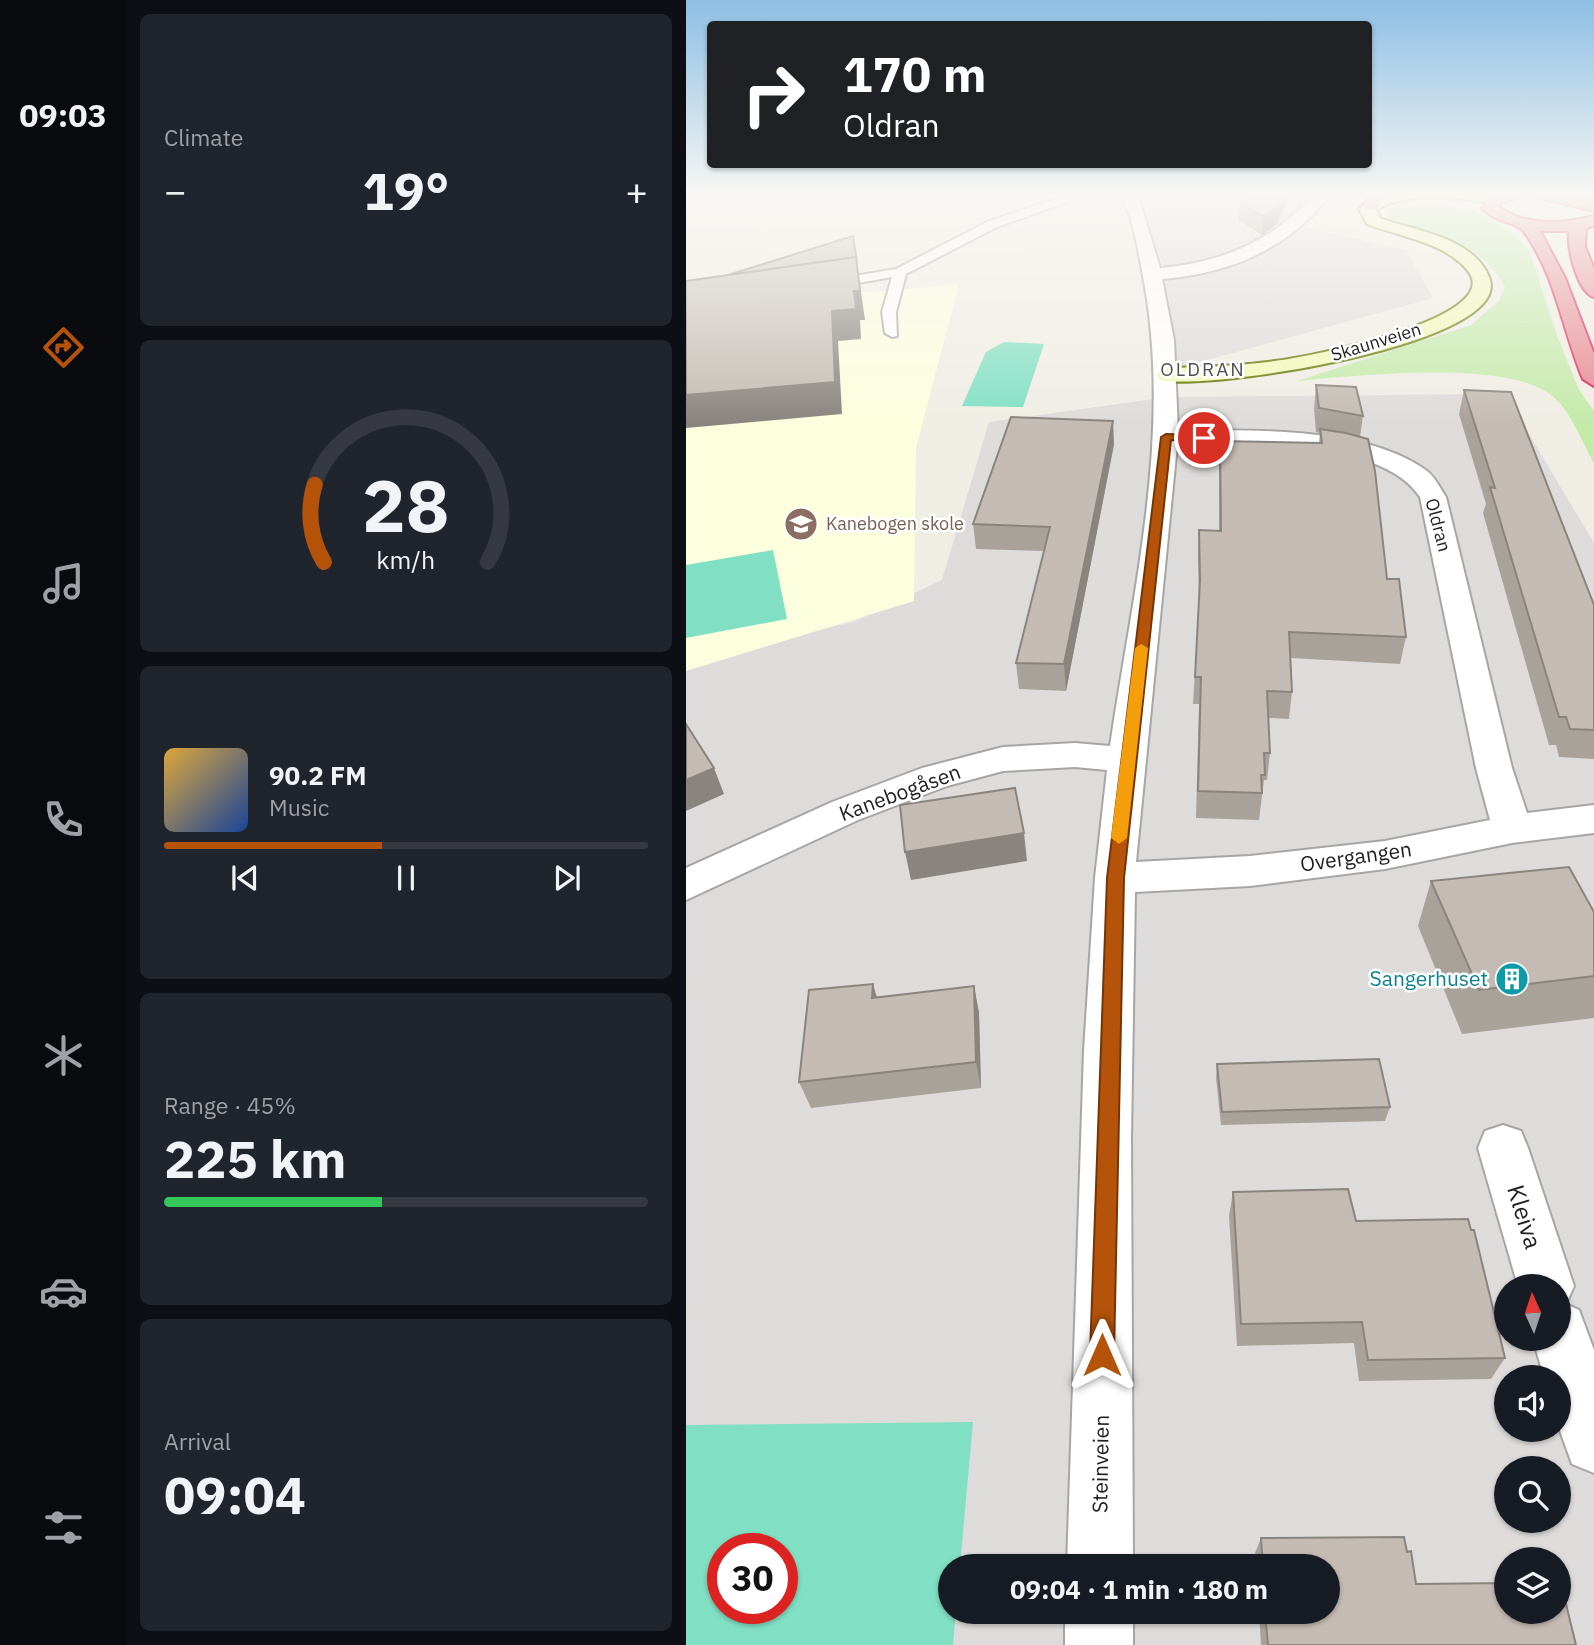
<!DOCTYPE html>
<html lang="en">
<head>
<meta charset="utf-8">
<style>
	:root { --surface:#171b24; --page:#20242c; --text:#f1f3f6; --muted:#9ea1a6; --line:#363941; --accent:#b45309 }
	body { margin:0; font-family:"IBM Plex Sans",sans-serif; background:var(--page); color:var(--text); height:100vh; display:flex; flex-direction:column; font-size:26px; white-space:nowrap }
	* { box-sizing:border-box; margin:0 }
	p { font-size:23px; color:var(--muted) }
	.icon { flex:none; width:38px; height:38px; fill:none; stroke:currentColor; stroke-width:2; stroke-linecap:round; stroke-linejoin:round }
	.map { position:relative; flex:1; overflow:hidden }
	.panel { display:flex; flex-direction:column; gap:14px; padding:14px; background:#0d0f14; width:560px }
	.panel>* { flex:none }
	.hud { position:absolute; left:21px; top:21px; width:665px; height:147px; border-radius:7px; box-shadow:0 2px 5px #0004; background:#202124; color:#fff; overflow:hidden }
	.needle { width:46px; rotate:357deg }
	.fabs { position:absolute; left:808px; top:1274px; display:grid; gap:14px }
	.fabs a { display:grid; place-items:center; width:77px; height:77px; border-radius:50%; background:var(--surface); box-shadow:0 2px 5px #0004; font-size:35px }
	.speed { position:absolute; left:21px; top:1533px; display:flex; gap:14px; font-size:35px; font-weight:700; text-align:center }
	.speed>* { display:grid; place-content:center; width:91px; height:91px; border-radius:50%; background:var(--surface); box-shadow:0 2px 5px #0004; line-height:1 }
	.speed .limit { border:10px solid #d22; background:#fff; color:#111 }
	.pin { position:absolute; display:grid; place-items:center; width:60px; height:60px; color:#fff; margin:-30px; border:4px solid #fff; border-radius:50%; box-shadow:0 2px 7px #0007 }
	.me { position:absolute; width:77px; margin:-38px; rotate:0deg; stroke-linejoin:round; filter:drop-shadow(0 0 5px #0008) }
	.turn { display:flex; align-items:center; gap:24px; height:147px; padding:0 21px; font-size:32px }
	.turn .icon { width:91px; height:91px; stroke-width:2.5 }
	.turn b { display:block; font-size:49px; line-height:60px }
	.big { font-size:52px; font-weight:700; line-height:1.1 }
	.panel .widget { flex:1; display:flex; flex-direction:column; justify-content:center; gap:10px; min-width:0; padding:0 24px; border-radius:10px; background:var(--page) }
	.panel .dial { align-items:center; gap:0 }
	.dial svg { height:182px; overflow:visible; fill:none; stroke:var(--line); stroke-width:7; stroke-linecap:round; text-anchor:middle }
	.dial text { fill:var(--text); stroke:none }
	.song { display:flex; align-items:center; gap:21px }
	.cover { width:84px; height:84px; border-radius:10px; background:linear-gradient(135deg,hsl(40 70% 55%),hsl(220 70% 35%)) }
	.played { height:7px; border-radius:4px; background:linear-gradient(90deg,var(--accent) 45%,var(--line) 45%) }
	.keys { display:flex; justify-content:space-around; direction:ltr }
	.heat { display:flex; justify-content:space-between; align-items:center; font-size:38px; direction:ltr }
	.charge { height:10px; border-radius:5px; background:linear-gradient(90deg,#34c759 45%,var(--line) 0) }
	.trip { position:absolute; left:252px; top:1554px; width:402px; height:70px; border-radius:35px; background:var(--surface); box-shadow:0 2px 5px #0004; font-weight:700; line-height:70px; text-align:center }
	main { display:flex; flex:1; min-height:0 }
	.tab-bar { display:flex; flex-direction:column; width:126px; justify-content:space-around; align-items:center; background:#090b0e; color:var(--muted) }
	.tab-bar .icon { width:49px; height:49px }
	.tab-bar .current { color:var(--accent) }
	.tab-bar b { font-size:32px; color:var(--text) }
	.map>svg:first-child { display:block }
	.residential { fill:#dddcdb; fill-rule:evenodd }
	.education { fill:#fcffde }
	.grass { fill:#c4eaaa }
	.pitch { fill:#81e0c3; fill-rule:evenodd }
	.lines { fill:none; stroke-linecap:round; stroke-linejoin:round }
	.lane-casing { stroke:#a6a6a6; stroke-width:4 }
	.street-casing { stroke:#a6a6a6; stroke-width:4 }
	.secondary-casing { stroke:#627803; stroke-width:4 }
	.highway-casing { stroke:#dd2253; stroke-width:4 }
	.lane { fill:#fff; fill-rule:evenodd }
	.street { fill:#fff; fill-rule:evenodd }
	.secondary { fill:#f2fab8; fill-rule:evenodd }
	.highway { fill:#e88b95; fill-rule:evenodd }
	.wall { fill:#a9a29b }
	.shaded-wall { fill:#89847e }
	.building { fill:#c4bcb4; stroke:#89847e; stroke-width:2 }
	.route { fill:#b45309; stroke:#753606; stroke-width:2 }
	.slow { fill:#f59e0b }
	.labels { text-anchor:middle; stroke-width:5; stroke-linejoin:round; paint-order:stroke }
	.far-street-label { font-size:18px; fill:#1f1f1f; stroke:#fff }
	.far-education-label { font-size:18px; fill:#785e54; stroke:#fff; text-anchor:start }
	.far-neighbourhood-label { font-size:19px; letter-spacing:2px; fill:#525252; stroke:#fff }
	.street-label { font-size:21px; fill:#1f1f1f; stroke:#fff }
	.culture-label { font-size:21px; fill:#0d838f; stroke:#fff; text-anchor:end }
	.near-street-label { font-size:24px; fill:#1f1f1f; stroke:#fff }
</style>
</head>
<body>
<main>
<nav class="tab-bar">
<b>09:03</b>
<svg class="icon current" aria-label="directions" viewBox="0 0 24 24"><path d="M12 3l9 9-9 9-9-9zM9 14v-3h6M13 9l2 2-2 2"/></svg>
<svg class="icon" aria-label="music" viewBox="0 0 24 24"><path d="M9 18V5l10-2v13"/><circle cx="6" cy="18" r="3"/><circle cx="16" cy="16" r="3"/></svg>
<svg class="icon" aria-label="phone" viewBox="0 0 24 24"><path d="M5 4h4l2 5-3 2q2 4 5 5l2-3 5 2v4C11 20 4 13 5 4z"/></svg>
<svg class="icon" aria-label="climate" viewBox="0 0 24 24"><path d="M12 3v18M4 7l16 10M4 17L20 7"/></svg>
<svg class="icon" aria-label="car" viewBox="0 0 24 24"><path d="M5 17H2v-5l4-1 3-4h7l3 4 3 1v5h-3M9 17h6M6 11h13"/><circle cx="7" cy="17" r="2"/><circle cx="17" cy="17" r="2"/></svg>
<svg class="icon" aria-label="filters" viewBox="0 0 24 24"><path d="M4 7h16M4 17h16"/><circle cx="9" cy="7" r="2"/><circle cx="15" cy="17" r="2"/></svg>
</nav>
<section class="panel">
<div class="widget"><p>Climate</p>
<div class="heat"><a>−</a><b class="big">19°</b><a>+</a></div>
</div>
<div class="widget dial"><svg viewBox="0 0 100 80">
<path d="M14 69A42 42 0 1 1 86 69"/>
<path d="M14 69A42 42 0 0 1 10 35" stroke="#b45309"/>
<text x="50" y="56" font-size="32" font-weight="700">28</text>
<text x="50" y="72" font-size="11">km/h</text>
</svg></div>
<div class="widget">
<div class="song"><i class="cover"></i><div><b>90.2 FM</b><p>Music</p></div></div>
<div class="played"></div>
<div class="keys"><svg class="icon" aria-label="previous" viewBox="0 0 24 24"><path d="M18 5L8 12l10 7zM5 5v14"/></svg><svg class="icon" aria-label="pause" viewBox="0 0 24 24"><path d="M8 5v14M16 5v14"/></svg><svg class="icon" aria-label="next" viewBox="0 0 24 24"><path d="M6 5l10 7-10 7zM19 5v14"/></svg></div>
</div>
<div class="widget"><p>Range · 45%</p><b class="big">225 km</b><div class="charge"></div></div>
<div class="widget"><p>Arrival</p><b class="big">09:04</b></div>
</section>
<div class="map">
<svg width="908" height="1645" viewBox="0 0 908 1645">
	<rect width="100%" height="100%" fill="#f0ede5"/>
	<!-- residential -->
	<path class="residential" d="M439,194H639L611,226L720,250L747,298L488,369L477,265Z
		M819,394L908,543V1645H0V659L167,622L256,580L303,422L482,397ZM821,1286H873V1339H821ZM821,1377H873V1430H821ZM821,1468H873V1521H821ZM37,1549H96V1608H37ZM821,1559H873V1612H821ZM264,1566H642V1612H264Z"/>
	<!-- education -->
	<path class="education" d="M273,284L230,448L228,601L0,671V308Z"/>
	<!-- grass -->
	<path class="grass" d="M730,203L786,210L821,229L843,250L872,338L893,390L908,411V463C896,442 884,409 865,395C819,359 670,376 611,381L785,325L813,301L819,287C799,250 773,243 735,231C723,227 711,224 701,215V209Z"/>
	<!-- pitch -->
	<path class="pitch" d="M318,342L358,344L337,407L276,406L300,352Z
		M87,550L101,619L0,638V565Z
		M287,1422L274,1566H264V1612H270L267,1645H0V1425ZM37,1549H96V1608H37Z"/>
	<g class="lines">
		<defs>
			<path id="lane" d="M385,194H403L311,227L220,274L210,312L211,336L206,337L199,333L196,312L206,277L138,289L131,285L138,281L210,269L303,221Z"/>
			<path id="street" d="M434,194H450L454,202L474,268C534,263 588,241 628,194H644C604,249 542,274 476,279L488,340L492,430C565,431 679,425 741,471C749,477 754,488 760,497L826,768L841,813L908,805V833L826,843L699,869L564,886L449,892L445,1137L447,1566H381L398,1051L409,878L421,770L389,767L317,771L261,786L172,820L0,900V868L146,802L236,768L317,747L389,743L424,746C447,590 488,428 456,271C451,244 447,218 434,194ZM491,445C555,446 695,437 734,497L790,768L804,820L699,841L564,856L450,862Z
				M817,1125L835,1131L842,1148L888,1286L880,1304L893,1310L908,1350V1473L886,1464L873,1428V1377H858L847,1339H873V1286H832L792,1148L799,1131Z
				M379,1612H447V1645H379Z"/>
			<path id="secondary" d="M701,194L819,195L821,198L813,203C775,200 724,189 690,210L694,218C729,231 787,237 803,277C832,344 521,391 474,380L471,375L474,370L482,368C517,367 553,366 589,361C617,358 820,319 782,271C759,242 714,237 681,224L673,209L687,198Z"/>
			<path id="highway" d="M687,194H704L690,209H678L676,206Z
				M810,194H845L815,203L813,207C839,226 877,224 908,216V226L900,228L899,247L908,269V297C891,292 881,247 883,231H854L879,278L908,354V386L897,379C877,332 869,273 838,232C830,221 807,222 796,208L803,196Z
				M845,194H886L908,201V211L848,197Z"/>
		</defs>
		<!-- lane casing -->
		<use href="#lane" class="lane-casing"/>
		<!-- street casing -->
		<use href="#street" class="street-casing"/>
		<!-- secondary casing -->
		<use href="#secondary" class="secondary-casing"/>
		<!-- highway casing -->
		<use href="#highway" class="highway-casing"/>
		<!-- lane -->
		<use href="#lane" class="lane"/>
		<!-- street -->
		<use href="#street" class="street"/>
		<!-- secondary -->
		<use href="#secondary" class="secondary"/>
		<!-- highway -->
		<use href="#highway" class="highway"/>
	</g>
	<!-- wall -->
	<path class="wall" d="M554,203L591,224L576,235L553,220Z
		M630,385L677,416L674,437L701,579L720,637L714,664L605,658L606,692L603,719L582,718L584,753L581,780H578L573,820L510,818L513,704H507L513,603L512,556L513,530L533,531V465L534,441L633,443L634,433L630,432L628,409Z
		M778,390L908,605V759L873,757L870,745H863L797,513L800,504L773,414Z
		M428,444L380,691L333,689L330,663L358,551L290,549L287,524Z
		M745,881L908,912V1018L776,1034L732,926Z
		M288,986L293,1013L295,1088L125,1108L113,1082L191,997Z
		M531,1064L704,1107L699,1121L535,1125L530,1078Z
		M547,1192L670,1221L819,1358L805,1379L673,1381L668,1343L551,1346L543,1216Z
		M575,1538L721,1552L730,1584L890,1645H575L573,1612H642V1566H570L569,1553Z"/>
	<!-- shaded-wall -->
	<path class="shaded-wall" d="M598,194H604L591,224L576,235L577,216Z
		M167,236L179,320H174L175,339L152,341L156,414L0,428V395L146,311L168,291Z
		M427,421L428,444L380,691L378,664Z
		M28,768L38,794L0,811V780Z
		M338,833L341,861L225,880L219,852Z
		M187,984L195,1011L186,998Z
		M288,986L293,1013L295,1088L290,1062Z"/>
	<!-- building -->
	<path class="building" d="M556,194H598L593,207L577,216L554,203Z
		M167,236L171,261L170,257L42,275Z
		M170,257L174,291H168L170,309L146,311L149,382L0,395V281Z
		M630,385L670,387L677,416L633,408Z
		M778,390L825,392L908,605V730L884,729L880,717H873L804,487L809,488Z
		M325,417L427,421L378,664L330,663L364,527L287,524Z
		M634,429L660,433L682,439L689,471L701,579H713L720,637L603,632L606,692L581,691L584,753H578L579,775H575L576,793L512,791L515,677H509L514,580L513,530L535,531L534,441L636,443Z
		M0,724L28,768L0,780Z
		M329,788L338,833L219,852L214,805Z
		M883,867L908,912V976L793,990L745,881Z
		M187,984L186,998L288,986L290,1062L113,1082L123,990Z
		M693,1059L704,1107L536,1112L531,1064Z
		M662,1189L670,1221L782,1219L785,1230H788L819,1358L682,1360L676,1322L555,1324L547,1192Z
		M718,1537L721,1552L725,1551L730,1584L821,1583V1612H873V1597L874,1601L879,1600L890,1645H582L579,1612H642V1566H577L575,1538Z"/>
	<!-- sky -->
	<linearGradient id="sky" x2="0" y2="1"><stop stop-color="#8dbee4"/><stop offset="0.46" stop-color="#f8f7f3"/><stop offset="1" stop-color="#f8f7f3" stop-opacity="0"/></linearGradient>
	<rect width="908" height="424" fill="url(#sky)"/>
	<!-- route -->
	<path class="route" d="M480,434L518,435L523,438L518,441L485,440L438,878L428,1355L424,1363L416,1367L407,1363L404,1355L421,878L475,437Z"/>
	<!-- slow -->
	<path class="slow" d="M455,644L462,648L441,838L433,844L425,838L449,648Z"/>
	<!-- icons -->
	<defs>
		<symbol id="school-disc" viewBox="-11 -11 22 22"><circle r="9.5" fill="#8d6e63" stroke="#fff"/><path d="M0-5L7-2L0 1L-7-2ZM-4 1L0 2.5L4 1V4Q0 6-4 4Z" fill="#fff"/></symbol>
		<symbol id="building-disc" viewBox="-11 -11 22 22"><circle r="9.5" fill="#0f9aa8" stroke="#fff"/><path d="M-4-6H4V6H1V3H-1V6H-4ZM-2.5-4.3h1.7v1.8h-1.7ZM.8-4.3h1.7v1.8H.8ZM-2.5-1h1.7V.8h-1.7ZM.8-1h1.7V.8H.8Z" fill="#fff"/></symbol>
	</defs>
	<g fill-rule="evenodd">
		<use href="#school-disc" x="96" y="505" width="38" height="38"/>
		<use href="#building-disc" x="807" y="960" width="38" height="38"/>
	</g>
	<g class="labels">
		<!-- far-street labels -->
		<g class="far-street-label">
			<text transform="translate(690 342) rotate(-17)" y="6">Skaunveien</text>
			<text transform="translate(752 525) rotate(75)" y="6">Oldran</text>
		</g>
		<!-- far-education labels -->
		<g class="far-education-label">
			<text x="140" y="530">Kanebogen skole</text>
		</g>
		<!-- far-neighbourhood labels -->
		<g class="far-neighbourhood-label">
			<text x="517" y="376">OLDRAN</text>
		</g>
		<!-- street labels -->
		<g class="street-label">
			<text transform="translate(214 793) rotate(-20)" y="7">Kanebogåsen</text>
			<text transform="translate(670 857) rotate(-8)" y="7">Overgangen</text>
			<text transform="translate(415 1464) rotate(-89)" y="7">Steinveien</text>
		</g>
		<!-- culture labels -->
		<g class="culture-label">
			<text x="802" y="986">Sangerhuset</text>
		</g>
		<!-- near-street labels -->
		<g class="near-street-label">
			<text transform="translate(838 1217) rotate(73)" y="8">Kleiva</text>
		</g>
	</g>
</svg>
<div class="fabs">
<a><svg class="needle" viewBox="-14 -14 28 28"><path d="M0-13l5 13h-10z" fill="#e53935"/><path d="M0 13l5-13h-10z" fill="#9ea1a6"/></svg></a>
<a><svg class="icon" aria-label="sound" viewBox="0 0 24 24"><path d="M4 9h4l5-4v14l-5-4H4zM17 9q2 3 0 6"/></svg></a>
<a><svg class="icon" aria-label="search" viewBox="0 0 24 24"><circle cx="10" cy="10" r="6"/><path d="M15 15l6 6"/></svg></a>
<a><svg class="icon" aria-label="layers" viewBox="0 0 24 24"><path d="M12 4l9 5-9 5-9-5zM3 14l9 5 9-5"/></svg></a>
</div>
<div class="speed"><div class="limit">30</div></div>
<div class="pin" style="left:518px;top:438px;background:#d93025"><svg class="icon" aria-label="arrive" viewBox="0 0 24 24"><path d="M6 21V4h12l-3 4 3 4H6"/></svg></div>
<svg class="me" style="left:416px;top:1355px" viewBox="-20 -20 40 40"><path d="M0-17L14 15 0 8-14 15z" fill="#b45309" stroke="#fff" stroke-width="4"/></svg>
<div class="trip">09:04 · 1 min · 180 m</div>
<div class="hud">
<div class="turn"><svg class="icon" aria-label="right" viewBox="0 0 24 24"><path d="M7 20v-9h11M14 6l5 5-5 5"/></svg><div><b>170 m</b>Oldran</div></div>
</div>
</div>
</main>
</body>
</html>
